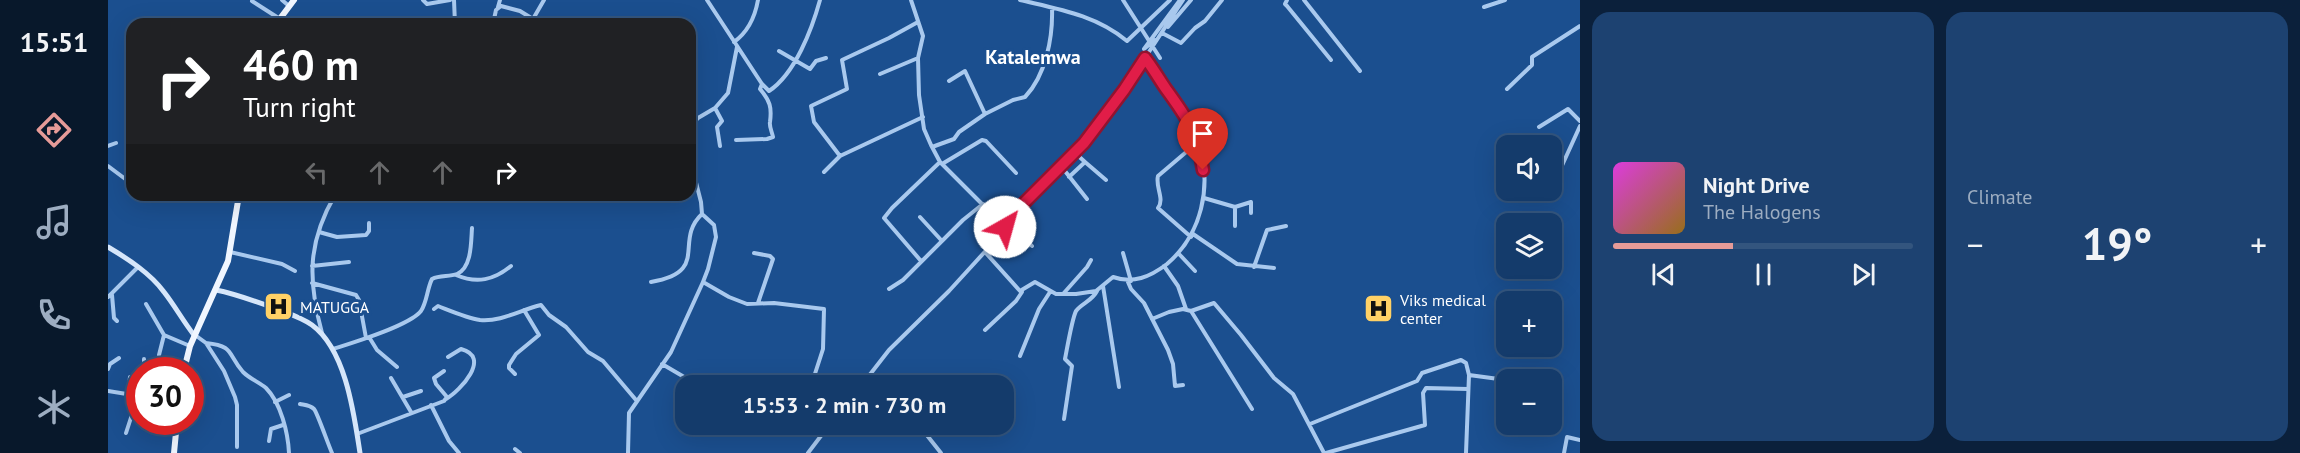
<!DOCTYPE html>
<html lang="en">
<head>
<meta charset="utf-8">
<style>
	:root { --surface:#143b6b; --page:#1d4271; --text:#f1f3f6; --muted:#9dadc1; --line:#33557e; --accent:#e69b98 }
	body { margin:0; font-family:"PT Sans",sans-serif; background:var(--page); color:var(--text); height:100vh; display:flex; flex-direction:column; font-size:22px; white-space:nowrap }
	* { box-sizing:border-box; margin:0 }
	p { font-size:20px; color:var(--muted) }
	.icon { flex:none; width:33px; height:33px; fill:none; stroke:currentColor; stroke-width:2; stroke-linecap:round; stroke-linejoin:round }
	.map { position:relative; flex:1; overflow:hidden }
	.drawer { display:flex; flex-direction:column; gap:12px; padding:12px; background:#0b203b; width:720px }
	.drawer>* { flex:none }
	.banner { position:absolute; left:18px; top:18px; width:570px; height:183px; border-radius:18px; box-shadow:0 6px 24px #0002,0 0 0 2px var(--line); background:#202124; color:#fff; overflow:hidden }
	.buttons { position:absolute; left:1388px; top:135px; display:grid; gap:12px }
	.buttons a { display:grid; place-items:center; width:66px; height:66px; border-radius:12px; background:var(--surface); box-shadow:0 6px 24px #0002,0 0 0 2px var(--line); font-size:30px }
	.speed { position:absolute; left:18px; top:357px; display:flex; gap:12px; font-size:30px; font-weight:700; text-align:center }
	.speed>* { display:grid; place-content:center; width:78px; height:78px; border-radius:50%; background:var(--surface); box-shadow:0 6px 24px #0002,0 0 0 2px var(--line); line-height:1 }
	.speed .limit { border:9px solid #d22; background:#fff; color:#111 }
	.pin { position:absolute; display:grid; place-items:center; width:51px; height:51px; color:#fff; margin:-62px -26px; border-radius:50% 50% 50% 0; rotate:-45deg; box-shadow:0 0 6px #0007 }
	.pin .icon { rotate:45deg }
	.me { position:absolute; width:66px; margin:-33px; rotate:38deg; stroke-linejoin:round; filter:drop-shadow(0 0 4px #0008) }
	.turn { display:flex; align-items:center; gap:21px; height:126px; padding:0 18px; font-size:27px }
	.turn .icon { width:78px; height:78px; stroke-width:2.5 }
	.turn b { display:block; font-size:42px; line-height:51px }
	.lanes { display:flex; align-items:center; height:57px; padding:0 18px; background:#0003; justify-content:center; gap:30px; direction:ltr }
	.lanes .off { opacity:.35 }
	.big { font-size:45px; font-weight:600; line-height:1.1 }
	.drawer .tile { flex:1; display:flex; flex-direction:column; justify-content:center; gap:9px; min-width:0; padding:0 21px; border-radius:18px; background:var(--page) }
	.song { display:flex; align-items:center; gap:18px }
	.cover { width:72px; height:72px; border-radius:9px; background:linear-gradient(135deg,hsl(300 70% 55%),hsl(40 70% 35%)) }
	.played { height:6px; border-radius:3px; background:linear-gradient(90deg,var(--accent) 40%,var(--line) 40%) }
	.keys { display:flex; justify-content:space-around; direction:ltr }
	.heat { display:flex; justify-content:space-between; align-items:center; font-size:33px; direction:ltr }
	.drawer .tiles { flex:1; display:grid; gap:12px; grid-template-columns:repeat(2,1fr) }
	.trip { position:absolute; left:567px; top:375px; width:339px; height:60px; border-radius:18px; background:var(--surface); box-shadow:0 6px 24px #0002,0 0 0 2px var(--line); font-weight:600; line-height:60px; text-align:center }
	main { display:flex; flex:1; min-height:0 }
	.tab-bar { display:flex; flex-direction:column; width:108px; justify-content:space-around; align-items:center; background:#08182b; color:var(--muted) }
	.tab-bar .icon { width:42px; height:42px }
	.tab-bar .on { color:var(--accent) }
	.tab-bar b { font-size:27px; color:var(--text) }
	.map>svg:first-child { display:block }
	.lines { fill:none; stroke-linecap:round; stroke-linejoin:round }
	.street { stroke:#a9c9ee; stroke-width:4 }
	.secondary { stroke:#d6e6fa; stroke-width:5 }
	.primary { stroke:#f0f6ff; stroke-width:6 }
	.route-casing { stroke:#92132f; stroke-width:15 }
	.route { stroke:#e11d48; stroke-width:10 }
	.labels { text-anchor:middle; stroke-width:6; stroke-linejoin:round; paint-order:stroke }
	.poi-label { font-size:16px; fill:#fff; stroke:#1b4f8f; text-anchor:start }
	.quarter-label { font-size:20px; font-weight:bold; fill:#fff; stroke:#1b4f8f }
</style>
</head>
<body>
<main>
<nav class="tab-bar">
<b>15:51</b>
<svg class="icon on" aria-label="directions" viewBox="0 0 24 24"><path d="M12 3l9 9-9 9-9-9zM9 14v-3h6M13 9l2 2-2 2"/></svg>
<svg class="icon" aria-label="music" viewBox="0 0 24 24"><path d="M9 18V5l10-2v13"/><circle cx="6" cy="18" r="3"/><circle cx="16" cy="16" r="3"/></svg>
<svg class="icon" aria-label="phone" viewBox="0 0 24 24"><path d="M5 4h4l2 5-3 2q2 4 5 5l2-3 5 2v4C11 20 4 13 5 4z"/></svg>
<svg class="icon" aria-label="climate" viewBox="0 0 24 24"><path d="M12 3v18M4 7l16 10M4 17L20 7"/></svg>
</nav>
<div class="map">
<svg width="1472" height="453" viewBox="0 0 1472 453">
	<rect width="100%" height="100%" fill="#1b4f8f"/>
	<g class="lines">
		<!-- street -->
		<path class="street" d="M174,0L181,6
			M315,0L319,4L342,0
			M346,0L347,24
			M599,0L654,84L661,91C687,74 704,29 712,0
			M803,0L815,36L810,58L811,95L816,129L823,145L832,162L889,219L905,225L924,246
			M912,0C950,9 988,15 1019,41L1062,0
			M1015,0L1052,58
			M1179,0L1177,4L1179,6L1223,60
			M1196,0L1252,71
			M144,1L172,19
			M390,7L392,0
			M1376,7L1397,0
			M425,19L436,0
			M385,24L388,10L393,6L412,11L433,24
			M1060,27L1083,0
			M1054,33L1073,43L1087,28L1097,21L1114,0
			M1047,40L1036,49L1072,0
			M626,42C640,32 647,17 650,0
			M671,51L702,69L708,61L718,58
			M772,74L810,58
			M841,81L857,71L877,114L905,100L917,97C938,75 945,37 944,8
			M1399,89L1424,65V57L1472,26
			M607,108L620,93L629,47
			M582,126L590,118L607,108L614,121L609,127L612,146
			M1431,127L1460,109L1472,121
			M628,140L659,139L665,137C664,132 661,126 662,122C664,107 662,101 652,89L654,84
			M0,146L8,143
			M824,147L846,139L851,132L877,114
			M732,156L706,122L703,106L739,89L734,60L781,38L810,22
			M977,162L998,180
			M834,164L874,140L878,141L908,173
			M0,166L24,184
			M953,166L979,199
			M1452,170L1472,126
			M716,172L732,156L815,117
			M961,177L977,162L966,152
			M1096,198L1127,207V226
			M1127,207L1143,202V213
			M812,217L834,241
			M211,232L229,237L258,235L261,231V223
			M1085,234L1129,264L1166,268
			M1083,237L1050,208C1057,199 1047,187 1050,176L1090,142
			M122,252L174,264L187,271
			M877,252L912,291L927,282L948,294H968L988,291L1005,277C1025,284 1042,277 1059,264C1094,234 1104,187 1091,143C1084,122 1070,106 1058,88C1051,78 1045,68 1037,58
			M646,253L662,256L665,259L650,303
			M1015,253L1023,281
			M1071,254L1087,271
			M813,261L776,218L784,208L832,162
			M204,266L241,262
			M1056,266L1070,286L1078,309
			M1146,267L1159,230L1178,226
			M348,275C369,284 386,280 403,266
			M543,282C603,272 565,241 594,214
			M595,282L621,297L639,304L666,303L716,309L715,349L703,386
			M1020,282L1023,289L1036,303L1060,350L1065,364L1067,386L1075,385
			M204,283L248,295L251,300L258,338
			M995,286L1011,387
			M781,289L795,280L855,220L875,204
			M955,294L979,267L983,260
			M4,295L6,318L9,321
			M0,297L30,267
			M38,304L56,335L82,346
			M326,309L330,306C343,311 359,318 372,320C393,322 412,310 433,305L441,315L458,327L480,352L495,361L528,400
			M1083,311L1144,409
			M1044,319L1061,312L1075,309L1083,311L1106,303L1133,335L1166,378L1185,394L1216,453
			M877,330L908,301L914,292
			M214,333C200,281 199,243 227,195
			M87,335L98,343L116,371L127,397L129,405V447
			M261,337L269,350L289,367
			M98,343C127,346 119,354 135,372C142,379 151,382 158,388C173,403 180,433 181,453
			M225,349C244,343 301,326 313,311C319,302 319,289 324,279C332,275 341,277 349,274C364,268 363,241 364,228
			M51,355L56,335
			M912,356L931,309L942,292
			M554,364L583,381L596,386
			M0,369L2,364L11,358
			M36,370V359
			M407,374L401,368V365L408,354L431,335L416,310
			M760,377L766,386
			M283,378L303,412
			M648,382L654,386
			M753,386L781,350L841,291L894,233L905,214L983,135L1016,90L1075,0
			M0,391L31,396
			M20,395L22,377H32
			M295,397L313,391
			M338,399C352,391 384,357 353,349L340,357
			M167,402L181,395
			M192,404C197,405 202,405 206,409C209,412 220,444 224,453
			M323,405L341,441L351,453
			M956,419L964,366L957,359C959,349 964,319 968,311C974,303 984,301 989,291
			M810,424L833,453
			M1202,424L1309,381L1314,373L1353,360L1358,363L1361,375
			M18,433L30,396
			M249,434L336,401L339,397L328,384L326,378L336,371
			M161,441L163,429L175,425
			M407,449L412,453
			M520,453L521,413L563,352L595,282L600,269L608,237L606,225L594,214L593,202L582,159
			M700,453L722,424
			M1218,453L1317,425L1315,393L1318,388L1360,389
			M1358,453L1361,375L1398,380
			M1456,453L1459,437L1472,440"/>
		<!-- secondary -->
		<path class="secondary" d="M0,247C20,259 42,273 56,292C67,306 75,321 86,335
			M108,290C128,294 147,301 166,308C179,313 193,317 204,325C238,350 246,414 252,453"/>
		<!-- primary -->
		<path class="primary" d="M168,24L186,0
			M76,370L82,346L120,261L131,195
			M66,453L69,422"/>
	</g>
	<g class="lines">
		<defs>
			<path id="route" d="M897,227L905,214L976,143L1016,90L1037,58C1045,68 1051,79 1058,89C1080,119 1089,132 1095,170"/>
		</defs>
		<!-- route casing -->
		<use href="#route" class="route-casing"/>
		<!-- route -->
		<use href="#route" class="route"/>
	</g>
	<!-- icons -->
	<defs>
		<symbol id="hospital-square" viewBox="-11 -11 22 22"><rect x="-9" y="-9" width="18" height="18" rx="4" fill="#ffd166" stroke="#1b4f8f"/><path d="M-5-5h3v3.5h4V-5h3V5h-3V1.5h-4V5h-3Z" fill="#111"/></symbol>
	</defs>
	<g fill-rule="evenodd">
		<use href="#hospital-square" x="154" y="290" width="33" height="33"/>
		<use href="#hospital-square" x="1254" y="292" width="33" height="33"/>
	</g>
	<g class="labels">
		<!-- poi labels -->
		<g class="poi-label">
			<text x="1292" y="306">Viks medical<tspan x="1292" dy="18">center</tspan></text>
			<text x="192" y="313">MATUGGA</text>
		</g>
		<!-- quarter labels -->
		<g class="quarter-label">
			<text x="925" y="64">Katalemwa</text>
		</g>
	</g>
</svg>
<div class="buttons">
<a><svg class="icon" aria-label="sound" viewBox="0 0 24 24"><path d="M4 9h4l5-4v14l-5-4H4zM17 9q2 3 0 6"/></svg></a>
<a><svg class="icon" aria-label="layers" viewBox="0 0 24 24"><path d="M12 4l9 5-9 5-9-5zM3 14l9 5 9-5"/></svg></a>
<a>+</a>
<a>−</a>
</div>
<div class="speed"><div class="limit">30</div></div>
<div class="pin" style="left:1095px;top:170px;background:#d93025"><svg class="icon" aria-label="arrive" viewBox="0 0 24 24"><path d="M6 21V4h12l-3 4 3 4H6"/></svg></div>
<svg class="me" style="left:897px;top:227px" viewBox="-20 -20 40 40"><circle r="19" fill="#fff"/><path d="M0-13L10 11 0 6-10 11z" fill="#e11d48"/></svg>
<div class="trip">15:53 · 2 min · 730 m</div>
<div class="banner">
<div class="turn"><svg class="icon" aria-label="right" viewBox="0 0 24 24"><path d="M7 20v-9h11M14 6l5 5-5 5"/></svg><div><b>460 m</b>Turn right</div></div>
<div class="lanes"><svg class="icon off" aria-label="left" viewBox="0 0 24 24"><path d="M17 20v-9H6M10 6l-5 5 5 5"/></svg><svg class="icon off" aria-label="ahead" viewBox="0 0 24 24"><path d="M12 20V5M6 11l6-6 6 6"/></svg><svg class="icon off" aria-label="ahead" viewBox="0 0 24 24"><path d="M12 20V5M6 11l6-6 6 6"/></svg><svg class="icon" aria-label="right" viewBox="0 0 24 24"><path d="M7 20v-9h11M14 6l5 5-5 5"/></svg></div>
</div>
</div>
<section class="drawer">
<div class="tiles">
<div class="tile">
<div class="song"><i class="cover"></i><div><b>Night Drive</b><p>The Halogens</p></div></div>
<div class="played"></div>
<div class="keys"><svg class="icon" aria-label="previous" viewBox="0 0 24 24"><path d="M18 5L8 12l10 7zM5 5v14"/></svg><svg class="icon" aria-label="pause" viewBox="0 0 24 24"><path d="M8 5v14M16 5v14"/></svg><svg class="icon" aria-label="next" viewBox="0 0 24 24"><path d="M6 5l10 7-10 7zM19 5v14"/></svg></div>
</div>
<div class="tile"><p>Climate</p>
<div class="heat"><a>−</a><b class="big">19°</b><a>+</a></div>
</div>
</div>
</section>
</main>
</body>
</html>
